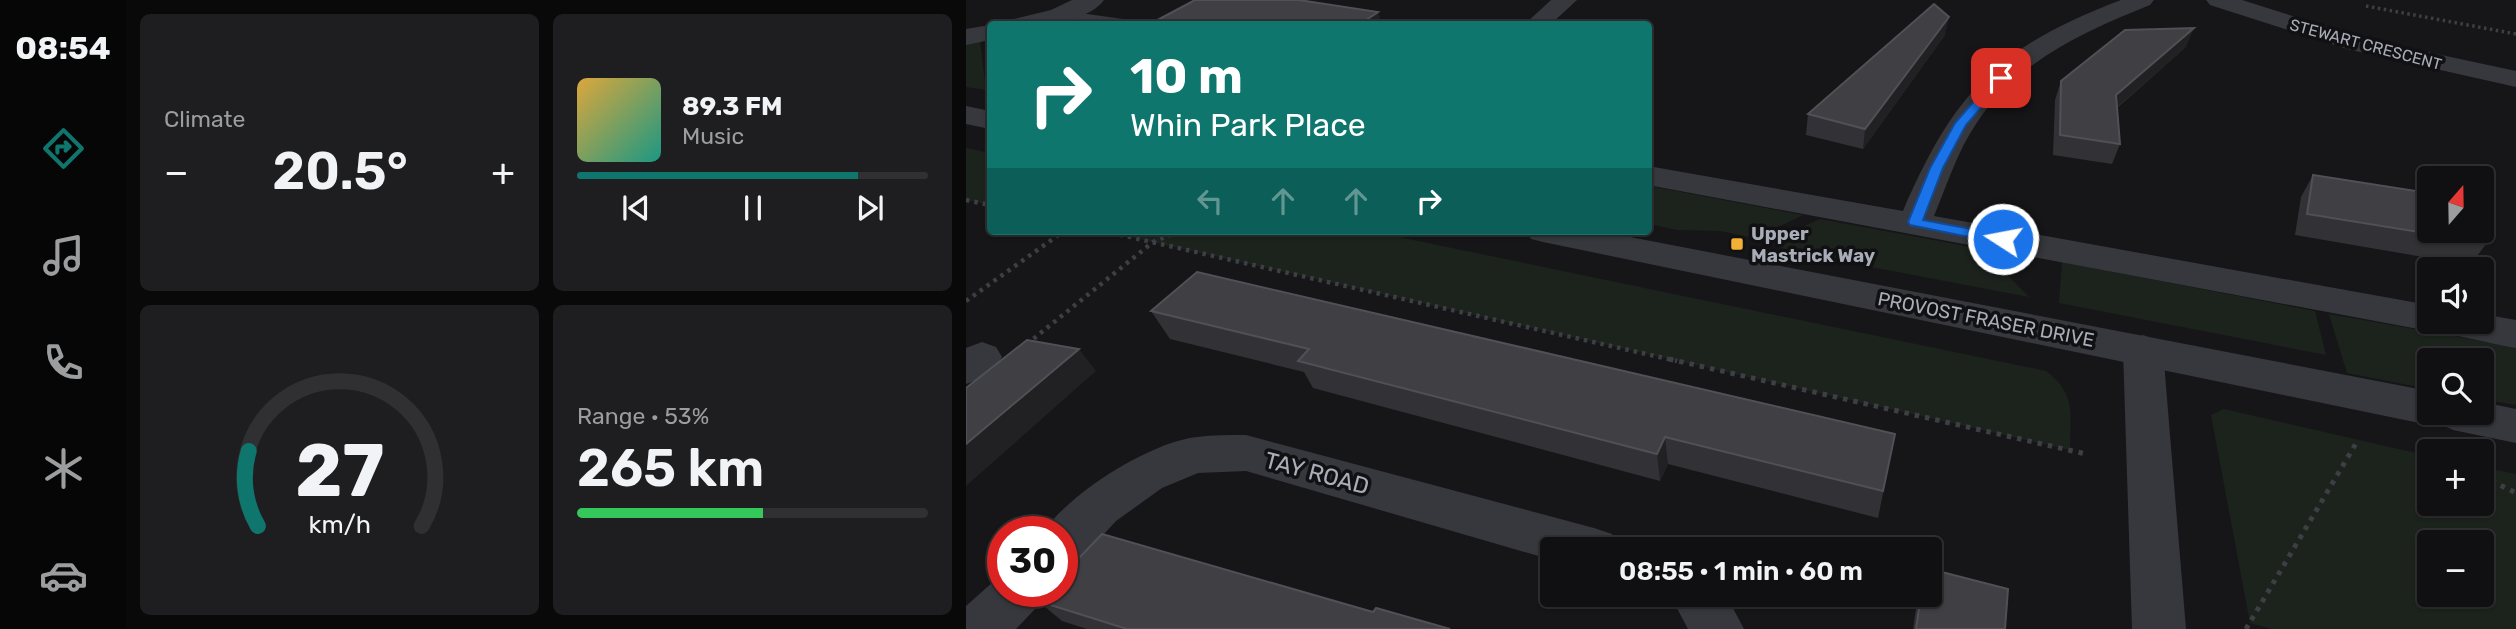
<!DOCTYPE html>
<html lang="en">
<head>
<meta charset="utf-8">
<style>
	:root { --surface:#101012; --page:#1e1e20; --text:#f1f3f6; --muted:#9c9d9f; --line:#303032; --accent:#0f766e }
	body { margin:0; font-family:Rubik,sans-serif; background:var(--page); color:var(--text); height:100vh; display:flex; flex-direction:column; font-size:26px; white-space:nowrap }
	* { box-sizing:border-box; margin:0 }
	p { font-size:23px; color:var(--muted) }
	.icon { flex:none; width:38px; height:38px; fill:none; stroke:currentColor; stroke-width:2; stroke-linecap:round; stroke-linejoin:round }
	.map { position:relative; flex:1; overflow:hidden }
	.side { display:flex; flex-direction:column; gap:14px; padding:14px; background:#09090a; width:840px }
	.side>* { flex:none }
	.banner { position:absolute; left:21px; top:21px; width:665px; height:214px; border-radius:7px; box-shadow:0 2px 5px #0004,0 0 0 2px var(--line); background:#0f766e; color:#fff; overflow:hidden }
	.needle { width:46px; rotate:20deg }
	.fabs { position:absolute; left:1451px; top:166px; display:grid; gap:14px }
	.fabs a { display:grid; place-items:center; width:77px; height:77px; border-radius:7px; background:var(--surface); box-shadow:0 2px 5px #0004,0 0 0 2px var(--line); font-size:35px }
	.speed { position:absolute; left:21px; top:516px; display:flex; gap:14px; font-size:35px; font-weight:700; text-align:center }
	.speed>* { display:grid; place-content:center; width:91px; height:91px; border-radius:50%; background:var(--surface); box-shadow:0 2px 5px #0004,0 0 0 2px var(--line); line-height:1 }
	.speed .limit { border:10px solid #d22; background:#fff; color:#111 }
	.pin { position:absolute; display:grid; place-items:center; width:60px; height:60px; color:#fff; margin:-30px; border-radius:14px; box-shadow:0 4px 10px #0006 }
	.me { position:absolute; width:77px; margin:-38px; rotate:281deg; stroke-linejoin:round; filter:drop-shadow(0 0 5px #0008) }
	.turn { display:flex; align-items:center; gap:24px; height:147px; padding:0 28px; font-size:32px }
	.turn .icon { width:91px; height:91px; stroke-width:2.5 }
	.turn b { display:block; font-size:49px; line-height:60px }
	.lanes { display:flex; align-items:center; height:66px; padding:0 28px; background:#0003; justify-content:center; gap:35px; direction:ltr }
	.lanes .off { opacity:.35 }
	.big { font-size:52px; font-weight:600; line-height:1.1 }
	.side .card { flex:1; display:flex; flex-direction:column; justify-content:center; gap:10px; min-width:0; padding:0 24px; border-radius:10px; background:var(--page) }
	.side .dial { align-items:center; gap:0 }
	.dial svg { height:182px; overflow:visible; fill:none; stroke:var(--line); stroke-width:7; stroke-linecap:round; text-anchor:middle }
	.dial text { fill:var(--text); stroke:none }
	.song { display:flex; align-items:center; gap:21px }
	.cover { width:84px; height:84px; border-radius:10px; background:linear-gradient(135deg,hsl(40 70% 55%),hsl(170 70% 35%)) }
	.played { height:7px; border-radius:4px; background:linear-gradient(90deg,var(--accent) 80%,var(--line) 80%) }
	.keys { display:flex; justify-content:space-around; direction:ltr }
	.heat { display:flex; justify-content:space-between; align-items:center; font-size:38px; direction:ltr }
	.charge { height:10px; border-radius:5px; background:linear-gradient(90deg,#34c759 53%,var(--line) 0) }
	.side .tiles { flex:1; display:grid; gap:14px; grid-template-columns:repeat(2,1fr) }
	.trip { position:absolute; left:574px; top:537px; width:402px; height:70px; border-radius:7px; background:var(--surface); box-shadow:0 2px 5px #0004,0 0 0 2px var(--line); font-weight:600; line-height:70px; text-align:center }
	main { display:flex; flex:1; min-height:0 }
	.tabs { display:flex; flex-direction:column; width:126px; justify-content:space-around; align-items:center; background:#060607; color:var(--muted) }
	.tabs .icon { width:49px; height:49px }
	.tabs .selected { color:var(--accent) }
	.tabs b { font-size:32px; color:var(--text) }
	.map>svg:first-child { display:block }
	.green { fill:#1c231d; fill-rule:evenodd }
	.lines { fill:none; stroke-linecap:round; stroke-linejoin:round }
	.path-far2 { stroke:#3d3f44; stroke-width:3.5; stroke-dasharray:2.5 3.5; stroke-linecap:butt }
	.path-far1 { stroke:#3d3f44; stroke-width:4.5; stroke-dasharray:3.5 5; stroke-linecap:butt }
	.path { stroke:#3d3f44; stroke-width:5; stroke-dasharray:4.5 6; stroke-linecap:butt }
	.service { fill:#37383d; fill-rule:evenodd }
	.minor { fill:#37383d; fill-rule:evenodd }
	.tertiary { fill:#37383d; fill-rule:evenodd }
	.wall { fill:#323236 }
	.shaded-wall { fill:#212124 }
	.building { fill:#3f3f44; stroke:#4f5156; stroke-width:2 }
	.route { fill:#1a73e8; stroke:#114b97; stroke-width:2 }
	.poi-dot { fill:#f2b134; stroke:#111113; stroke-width:2.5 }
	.labels { text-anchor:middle; stroke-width:7; stroke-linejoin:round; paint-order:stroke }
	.far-street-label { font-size:16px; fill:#a8adb8; stroke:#111113 }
	.poi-label { font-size:19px; font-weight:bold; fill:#a8adb8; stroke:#111113; text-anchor:start }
	.street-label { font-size:19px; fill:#a8adb8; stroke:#111113 }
	.near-street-label { font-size:23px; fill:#a8adb8; stroke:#111113 }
</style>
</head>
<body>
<main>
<nav class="tabs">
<b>08:54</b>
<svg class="icon selected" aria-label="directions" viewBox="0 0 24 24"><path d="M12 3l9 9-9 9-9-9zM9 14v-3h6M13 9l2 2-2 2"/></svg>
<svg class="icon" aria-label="music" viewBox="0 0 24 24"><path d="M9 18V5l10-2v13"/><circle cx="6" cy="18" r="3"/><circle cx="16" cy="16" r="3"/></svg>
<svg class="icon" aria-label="phone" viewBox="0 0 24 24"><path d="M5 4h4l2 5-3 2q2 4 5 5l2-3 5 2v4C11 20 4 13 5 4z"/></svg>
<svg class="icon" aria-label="climate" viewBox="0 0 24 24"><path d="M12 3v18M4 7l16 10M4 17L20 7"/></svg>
<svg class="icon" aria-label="car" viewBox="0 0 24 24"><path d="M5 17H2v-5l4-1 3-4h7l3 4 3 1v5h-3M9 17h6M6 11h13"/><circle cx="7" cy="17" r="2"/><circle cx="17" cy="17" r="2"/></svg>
</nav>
<section class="side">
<div class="tiles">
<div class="card"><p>Climate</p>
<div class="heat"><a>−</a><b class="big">20.5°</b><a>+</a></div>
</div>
<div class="card">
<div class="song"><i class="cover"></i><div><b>89.3 FM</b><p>Music</p></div></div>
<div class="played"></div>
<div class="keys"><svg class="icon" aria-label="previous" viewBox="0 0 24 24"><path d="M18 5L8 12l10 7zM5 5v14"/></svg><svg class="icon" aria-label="pause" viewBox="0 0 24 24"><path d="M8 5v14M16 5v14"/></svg><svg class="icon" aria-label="next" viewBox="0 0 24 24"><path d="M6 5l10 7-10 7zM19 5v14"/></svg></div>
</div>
<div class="card dial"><svg viewBox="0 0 100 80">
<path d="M14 69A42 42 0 1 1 86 69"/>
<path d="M14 69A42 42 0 0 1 10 36" stroke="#0f766e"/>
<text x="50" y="56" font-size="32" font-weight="700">27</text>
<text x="50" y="72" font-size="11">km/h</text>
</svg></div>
<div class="card"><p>Range · 53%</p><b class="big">265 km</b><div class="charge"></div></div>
</div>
</section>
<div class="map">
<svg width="1550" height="629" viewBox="0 0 1550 629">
	<rect width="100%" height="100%" fill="#161618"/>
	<!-- green -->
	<path class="green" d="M14,40L20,90L0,87V42Z
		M0,148L24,153V205L0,200Z
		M683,186L837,215L789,238L754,231L712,230L683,224Z
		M854,219L1016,249L1063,297L821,251L802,242Z
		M137,231H404L1080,371C1111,394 1104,415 1104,450Z
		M1096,262L1349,311L1360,355L1093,303Z
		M1363,314L1550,347V405L1516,399V360H1463V389L1381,373Z
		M1258,409L1463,456V504H1516V467L1550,474V629H1306L1284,623L1245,415ZM1516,542V595H1463V542Z"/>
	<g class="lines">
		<!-- path-far2 -->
		<path class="path-far2" d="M1400,6L1550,34"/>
		<!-- path-far1 -->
		<path class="path-far1" d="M0,200L24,205
			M137,231L711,361
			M0,301L98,231
			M61,344L187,242L214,231"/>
		<!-- path -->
		<path class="path" d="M703,359L1120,454
			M1516,476L1550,493
			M1280,629L1392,440"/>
		<!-- service -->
		<path class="service" d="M93,10L157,19L165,24H125L87,19L85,15Z"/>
		<!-- minor -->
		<path class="minor" d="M106,0H138C122,23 69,26 45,24L48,19L85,10Z
			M1155,0H1188L1184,5C1119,31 1050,62 1010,124C991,152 981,185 968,216L1463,305V322H1516V314L1550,320V348C1537,346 1468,330 1463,331L682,185V166L937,211C989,91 1032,47 1155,0Z
			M1240,0H1276L1396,38L1550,71V87L1381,49L1244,5Z
			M24,25V40L0,45V29Z
			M1177,335L1191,340L1197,350L1220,629H1166L1157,350L1163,340Z
			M16,342L30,347L36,357C28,372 16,379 0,384V348Z
			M280,435L628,528L646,534L653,550H586V560L280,471L232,473L196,488L150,521L113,561L96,567V532H77C104,493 184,442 231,437C247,435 264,435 280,435Z
			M37,573V592H77L69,609L50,629H0V606Z
			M704,595H760L778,629H722Z"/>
		<!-- tertiary -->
		<path class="tertiary" d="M585,0H611L585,24H559Z
			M0,106L24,111V129L0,124Z
			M560,231H633L1463,391V413H1516V402L1550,409V443L1487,430L1470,422L1463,425L577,242L565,239Z"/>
	</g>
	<!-- wall -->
	<path class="wall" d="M979,35L897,149L840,135L842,114Z
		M1220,47L1151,108L1154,144L1146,164L1087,155L1089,100L1095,81Z
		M1347,175L1521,243L1504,265L1329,235L1335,197Z
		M185,311L929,434L912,518L702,464L694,481L347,388L338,372L204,339Z
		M952,595H964L1039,629H947Z
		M72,601L407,612L484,629H121L96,621Z"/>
	<!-- shaded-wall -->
	<path class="shaded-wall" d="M412,12L416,24H394Z
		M983,17L979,35L897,149L899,129Z
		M1228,28L1220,47L1143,114L1150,95Z
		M113,349L130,371L0,486V444Z
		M699,437L702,464L694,481L691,454Z"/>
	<!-- building -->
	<path class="building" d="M229,0H333L412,12L394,24H184Z
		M968,4L983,17L899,129L842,114Z
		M1228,28L1150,95L1154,144L1094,135L1095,81L1159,30Z
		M1347,175L1463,193V231H1515L1521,243L1341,214Z
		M231,272L929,434L917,491L699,437L691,454L332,361L343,349L185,311Z
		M61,340L113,349L0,444V388Z
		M136,534L407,612L410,608L484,629H161L72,601L82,592H96V576Z
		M964,569L1042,589L1039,629H950L955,595H964Z"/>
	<!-- route -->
	<path class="route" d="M1031,75L1041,78L1000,125L977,168L957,220L1037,235L1045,239L1037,244L944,225L942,222L964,168L989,123Z"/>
	<!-- markers -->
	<rect class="poi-dot" x="764" y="237" width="14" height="14" rx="3.5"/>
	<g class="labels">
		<!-- far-street labels -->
		<g class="far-street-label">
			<text transform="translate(1400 44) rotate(15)" y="6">STEWART CRESCENT</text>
		</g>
		<!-- poi labels -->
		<g class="poi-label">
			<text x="785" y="240">Upper<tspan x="785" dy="22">Mastrick Way</tspan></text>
		</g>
		<!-- street labels -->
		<g class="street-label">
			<text transform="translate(1020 319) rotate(11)" y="7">PROVOST FRASER DRIVE</text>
		</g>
		<!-- near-street labels -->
		<g class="near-street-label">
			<text transform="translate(351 473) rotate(15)" y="8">TAY ROAD</text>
		</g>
	</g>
</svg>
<div class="fabs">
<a><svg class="needle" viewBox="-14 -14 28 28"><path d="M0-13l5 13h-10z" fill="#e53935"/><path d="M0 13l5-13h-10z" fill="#9c9d9f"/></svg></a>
<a><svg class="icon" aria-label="sound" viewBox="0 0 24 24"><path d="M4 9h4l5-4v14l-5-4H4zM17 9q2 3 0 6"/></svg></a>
<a><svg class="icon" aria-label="search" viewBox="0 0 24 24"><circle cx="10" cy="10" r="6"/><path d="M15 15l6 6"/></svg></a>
<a>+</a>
<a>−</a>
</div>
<div class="speed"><div class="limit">30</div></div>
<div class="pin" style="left:1035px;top:78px;background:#d93025"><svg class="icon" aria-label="arrive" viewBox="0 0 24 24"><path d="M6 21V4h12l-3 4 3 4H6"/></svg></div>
<svg class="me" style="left:1037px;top:239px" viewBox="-20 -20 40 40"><circle r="17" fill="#1a73e8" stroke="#fff" stroke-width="3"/><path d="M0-11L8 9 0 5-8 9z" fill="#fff"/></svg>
<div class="trip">08:55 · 1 min · 60 m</div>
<div class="banner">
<div class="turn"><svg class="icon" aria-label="right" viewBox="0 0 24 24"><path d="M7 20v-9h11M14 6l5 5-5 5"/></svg><div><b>10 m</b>Whin Park Place</div></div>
<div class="lanes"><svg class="icon off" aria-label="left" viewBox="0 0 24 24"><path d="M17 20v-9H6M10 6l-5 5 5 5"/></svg><svg class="icon off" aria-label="ahead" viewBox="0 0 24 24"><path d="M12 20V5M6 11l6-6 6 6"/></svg><svg class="icon off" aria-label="ahead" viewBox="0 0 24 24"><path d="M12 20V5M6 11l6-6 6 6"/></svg><svg class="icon" aria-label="right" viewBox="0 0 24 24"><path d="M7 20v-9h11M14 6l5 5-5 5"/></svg></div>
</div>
</div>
</main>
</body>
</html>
